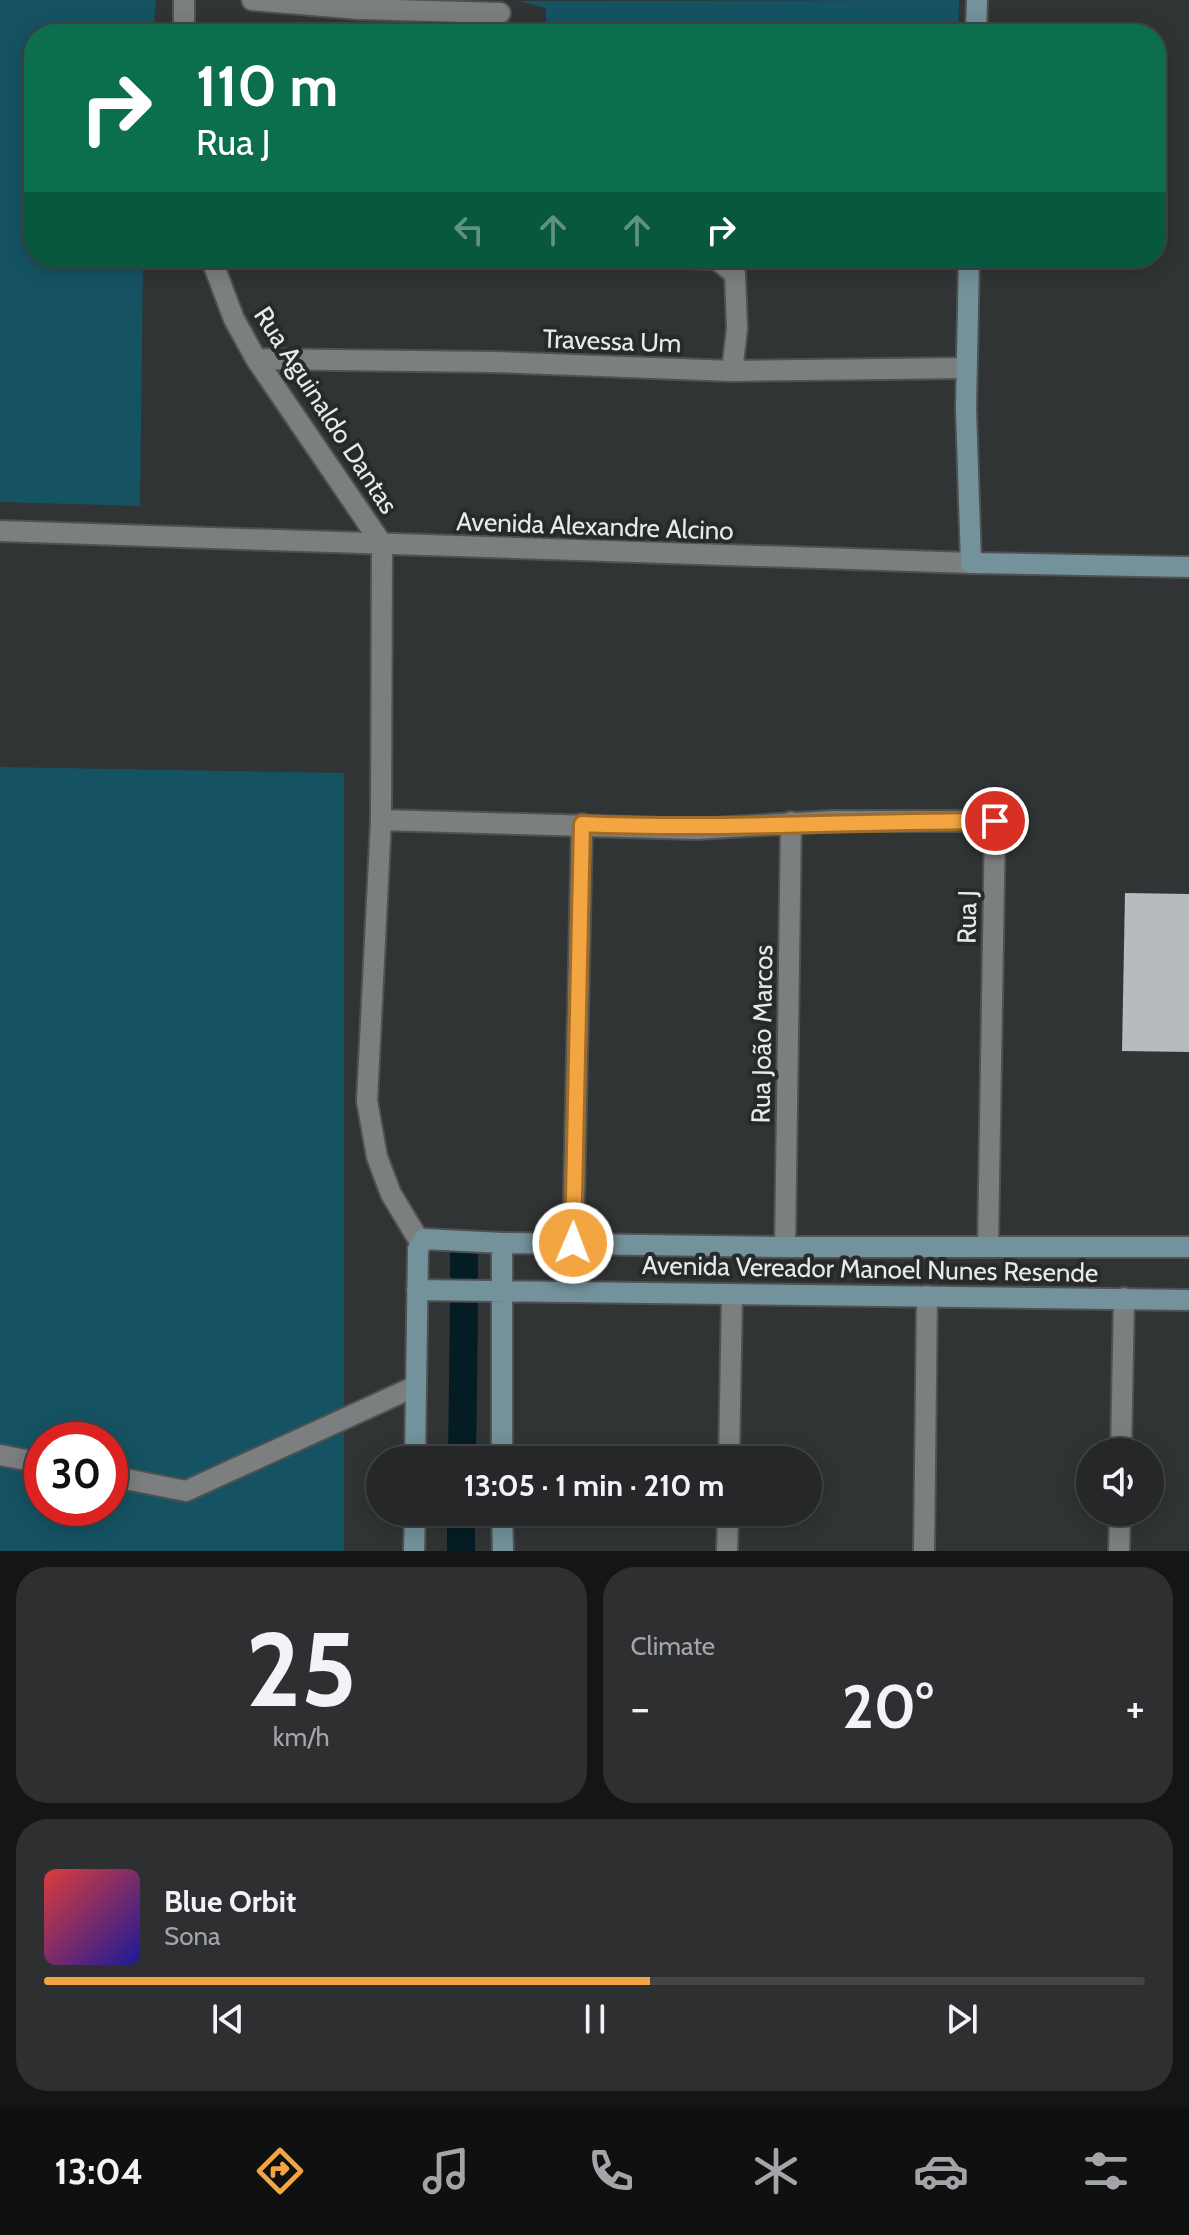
<!DOCTYPE html>
<html lang="en">
<head>
<meta charset="utf-8">
<style>
	:root { --surface:#252728; --page:#2d2f30; --text:#f1f3f6; --muted:#a3a5a8; --line:#424445; --accent:#f2a541 }
	body { margin:0; font-family:Cabin,sans-serif; background:var(--page); color:var(--text); height:100vh; display:flex; flex-direction:column; font-size:30px; white-space:nowrap }
	* { box-sizing:border-box; margin:0 }
	p { font-size:26px; color:var(--muted) }
	.icon { flex:none; width:44px; height:44px; fill:none; stroke:currentColor; stroke-width:2; stroke-linecap:round; stroke-linejoin:round }
	.map { position:relative; height:1551px; overflow:hidden }
	.side { display:flex; flex-direction:column; gap:16px; padding:16px; background:#141516; flex:1 }
	.side>* { flex:none }
	.guide { position:absolute; left:24px; top:24px; width:1142px; height:244px; border-radius:32px; box-shadow:0 4px 20px #0003,0 0 0 2px var(--line); background:#0b6e4f; color:#fff; overflow:hidden }
	.fabs { position:absolute; left:1076px; top:1438px; display:grid; gap:16px }
	.fabs a { display:grid; place-items:center; width:88px; height:88px; border-radius:50%; background:var(--surface); box-shadow:0 4px 20px #0003,0 0 0 2px var(--line); font-size:40px }
	.speed { position:absolute; left:24px; top:1422px; display:flex; gap:16px; font-size:40px; font-weight:700; text-align:center }
	.speed>* { display:grid; place-content:center; width:104px; height:104px; border-radius:50%; background:var(--surface); box-shadow:0 4px 20px #0003,0 0 0 2px var(--line); line-height:1 }
	.speed .limit { border:12px solid #d22; background:#fff; color:#111 }
	.pin { position:absolute; display:grid; place-items:center; width:68px; height:68px; color:#fff; margin:-34px; border:4px solid #fff; border-radius:50%; box-shadow:0 2px 8px #0007 }
	.me { position:absolute; width:88px; margin:-44px; rotate:1deg; stroke-linejoin:round; filter:drop-shadow(0 0 6px #0008) }
	.turn { display:flex; align-items:center; gap:28px; height:168px; padding:0 40px; font-size:36px }
	.turn .icon { width:104px; height:104px; stroke-width:2.5 }
	.turn b { display:block; font-size:56px; line-height:68px }
	.lanes { display:flex; align-items:center; height:76px; padding:0 40px; background:#0003; justify-content:center; gap:40px; direction:ltr }
	.lanes .off { opacity:.35 }
	.big { font-size:60px; font-weight:700; line-height:1.1 }
	.side .tile { flex:1; display:flex; flex-direction:column; justify-content:center; gap:12px; min-width:0; padding:0 28px; border-radius:32px; background:var(--page) }
	.side .dial { align-items:center; gap:0 }
	.dial b { font-size:104px; line-height:1 }
	.song { display:flex; align-items:center; gap:24px }
	.cover { width:96px; height:96px; border-radius:12px; background:linear-gradient(135deg,hsl(0 70% 55%),hsl(240 70% 35%)) }
	.played { height:8px; border-radius:4px; background:linear-gradient(90deg,var(--accent) 55%,var(--line) 55%) }
	.keys { display:flex; justify-content:space-around; direction:ltr }
	.heat { display:flex; justify-content:space-between; align-items:center; font-size:44px; direction:ltr }
	.side .tiles { flex:1; display:grid; gap:16px; grid-template-columns:1fr 1fr }
	.tile:last-child { grid-column:span 2 }
	.trip { position:absolute; left:366px; top:1446px; width:456px; height:80px; border-radius:40px; background:var(--surface); box-shadow:0 4px 20px #0003,0 0 0 2px var(--line); font-weight:700; line-height:80px; text-align:center }
	.dock { display:flex; height:128px; justify-content:space-around; align-items:center; background:#0f1010; color:var(--muted) }
	.dock .icon { width:56px; height:56px }
	.dock .selected { color:var(--accent) }
	.dock b { font-size:36px; color:var(--text) }
	.map>svg:first-child { display:block }
	.green { fill:#155363; fill-rule:evenodd }
	.lines { fill:none; stroke-linecap:round; stroke-linejoin:round }
	.canal { stroke:#041c23; stroke-width:28 }
	.building { fill:#b7bbbd }
	.street-casing { stroke:#4f5152; stroke-width:24 }
	.secondary-casing { stroke:#4f5152; stroke-width:24 }
	.street { stroke:#7b7f80; stroke-width:20 }
	.secondary { stroke:#73929b; stroke-width:20 }
	.route-casing { stroke:#9d6b2a; stroke-width:20 }
	.route { stroke:#f2a541; stroke-width:14 }
	.labels { text-anchor:middle; stroke-width:8; stroke-linejoin:round; paint-order:stroke }
	.street-label { font-size:26px; fill:#e7e9ea; stroke:#272a2b }
</style>
</head>
<body>
<div class="map">
<svg width="1189" height="1551" viewBox="0 0 1189 1551">
	<rect width="100%" height="100%" fill="#313435"/>
	<!-- green -->
	<path class="green" d="M0,0H156L153,34H34V258H143L140,506L0,502Z
		M959,0L958,34H546V8L518,1Z
		M0,767L344,773V1551H0ZM42,1440H110V1508H42Z"/>
	<g class="lines">
		<!-- canal -->
		<path class="canal" d="M464,1274V1256
			M462,1460L464,1306
			M461,1551V1512"/>
	</g>
	<!-- building -->
	<path class="building" d="M1125,893L1189,894V1052L1122,1051Z"/>
	<g class="lines">
		<defs>
			<path id="street" d="M184,0V34
				M252,0L360,9L500,13
				M211,258L234,319L256,359L382,544L381,820L367,1101L377,1157L391,1194L420,1242
				M682,258L716,259L735,274L737,329L732,371
				M256,359L494,362L732,371L966,368
				M0,531L971,563
				M381,820L696,829L832,821H995L988,1245
				M573,1243L582,824
				M785,1247L791,822
				M1121,1452L1124,1298
				M0,1455L42,1463
				M729,1460L732,1295
				M110,1476L186,1491L416,1386
				M727,1551L728,1512
				M924,1551L927,1296
				M1119,1551L1120,1512"/>
			<path id="secondary" d="M976,34L977,0
				M969,258L966,408L971,563L1189,567
				M502,1243V1460
				M417,1290L1189,1300
				M415,1460L418,1249L424,1239L502,1243L785,1247H1189
				M502,1512L503,1551
				M414,1551L415,1512"/>
		</defs>
		<!-- street casing -->
		<use href="#street" class="street-casing"/>
		<!-- secondary casing -->
		<use href="#secondary" class="secondary-casing"/>
		<!-- street -->
		<use href="#street" class="street"/>
		<!-- secondary -->
		<use href="#secondary" class="secondary"/>
	</g>
	<g class="lines">
		<defs>
			<path id="route" d="M573,1243L582,824C720,830 857,821 995,821"/>
		</defs>
		<!-- route casing -->
		<use href="#route" class="route-casing"/>
		<!-- route -->
		<use href="#route" class="route"/>
	</g>
	<g class="labels">
		<!-- street labels -->
		<g class="street-label">
			<text transform="translate(612 341) rotate(2)" y="9">Travessa Um</text>
			<text transform="translate(326 410) rotate(57)" y="9">Rua Aguinaldo Dantas</text>
			<text transform="translate(595 526) rotate(2)" y="9">Avenida Alexandre Alcino</text>
			<text transform="translate(967 917) rotate(-89)" y="9">Rua J</text>
			<text transform="translate(762 1034) rotate(-89)" y="9">Rua João Marcos</text>
			<text transform="translate(870 1269) rotate(1)" y="9">Avenida Vereador Manoel Nunes Resende</text>
		</g>
	</g>
</svg>
<div class="fabs">
<a><svg class="icon" aria-label="sound" viewBox="0 0 24 24"><path d="M4 9h4l5-4v14l-5-4H4zM17 9q2 3 0 6"/></svg></a>
</div>
<div class="speed"><div class="limit">30</div></div>
<div class="pin" style="left:995px;top:821px;background:#d93025"><svg class="icon" aria-label="arrive" viewBox="0 0 24 24"><path d="M6 21V4h12l-3 4 3 4H6"/></svg></div>
<svg class="me" style="left:573px;top:1243px" viewBox="-20 -20 40 40"><circle r="17" fill="#f2a541" stroke="#fff" stroke-width="3"/><path d="M0-11L8 9 0 5-8 9z" fill="#fff"/></svg>
<div class="trip">13:05 · 1 min · 210 m</div>
<div class="guide">
<div class="turn"><svg class="icon" aria-label="right" viewBox="0 0 24 24"><path d="M7 20v-9h11M14 6l5 5-5 5"/></svg><div><b>110 m</b>Rua J</div></div>
<div class="lanes"><svg class="icon off" aria-label="left" viewBox="0 0 24 24"><path d="M17 20v-9H6M10 6l-5 5 5 5"/></svg><svg class="icon off" aria-label="ahead" viewBox="0 0 24 24"><path d="M12 20V5M6 11l6-6 6 6"/></svg><svg class="icon off" aria-label="ahead" viewBox="0 0 24 24"><path d="M12 20V5M6 11l6-6 6 6"/></svg><svg class="icon" aria-label="right" viewBox="0 0 24 24"><path d="M7 20v-9h11M14 6l5 5-5 5"/></svg></div>
</div>
</div>
<section class="side">
<div class="tiles">
<div class="tile dial"><b>25</b><p>km/h</p></div>
<div class="tile"><p>Climate</p>
<div class="heat"><a>−</a><b class="big">20°</b><a>+</a></div>
</div>
<div class="tile">
<div class="song"><i class="cover"></i><div><b>Blue Orbit</b><p>Sona</p></div></div>
<div class="played"></div>
<div class="keys"><svg class="icon" aria-label="previous" viewBox="0 0 24 24"><path d="M18 5L8 12l10 7zM5 5v14"/></svg><svg class="icon" aria-label="pause" viewBox="0 0 24 24"><path d="M8 5v14M16 5v14"/></svg><svg class="icon" aria-label="next" viewBox="0 0 24 24"><path d="M6 5l10 7-10 7zM19 5v14"/></svg></div>
</div>
</div>
</section>
<nav class="dock">
<b>13:04</b>
<svg class="icon selected" aria-label="directions" viewBox="0 0 24 24"><path d="M12 3l9 9-9 9-9-9zM9 14v-3h6M13 9l2 2-2 2"/></svg>
<svg class="icon" aria-label="music" viewBox="0 0 24 24"><path d="M9 18V5l10-2v13"/><circle cx="6" cy="18" r="3"/><circle cx="16" cy="16" r="3"/></svg>
<svg class="icon" aria-label="phone" viewBox="0 0 24 24"><path d="M5 4h4l2 5-3 2q2 4 5 5l2-3 5 2v4C11 20 4 13 5 4z"/></svg>
<svg class="icon" aria-label="climate" viewBox="0 0 24 24"><path d="M12 3v18M4 7l16 10M4 17L20 7"/></svg>
<svg class="icon" aria-label="car" viewBox="0 0 24 24"><path d="M5 17H2v-5l4-1 3-4h7l3 4 3 1v5h-3M9 17h6M6 11h13"/><circle cx="7" cy="17" r="2"/><circle cx="17" cy="17" r="2"/></svg>
<svg class="icon" aria-label="filters" viewBox="0 0 24 24"><path d="M4 7h16M4 17h16"/><circle cx="9" cy="7" r="2"/><circle cx="15" cy="17" r="2"/></svg>
</nav>
</body>
</html>
